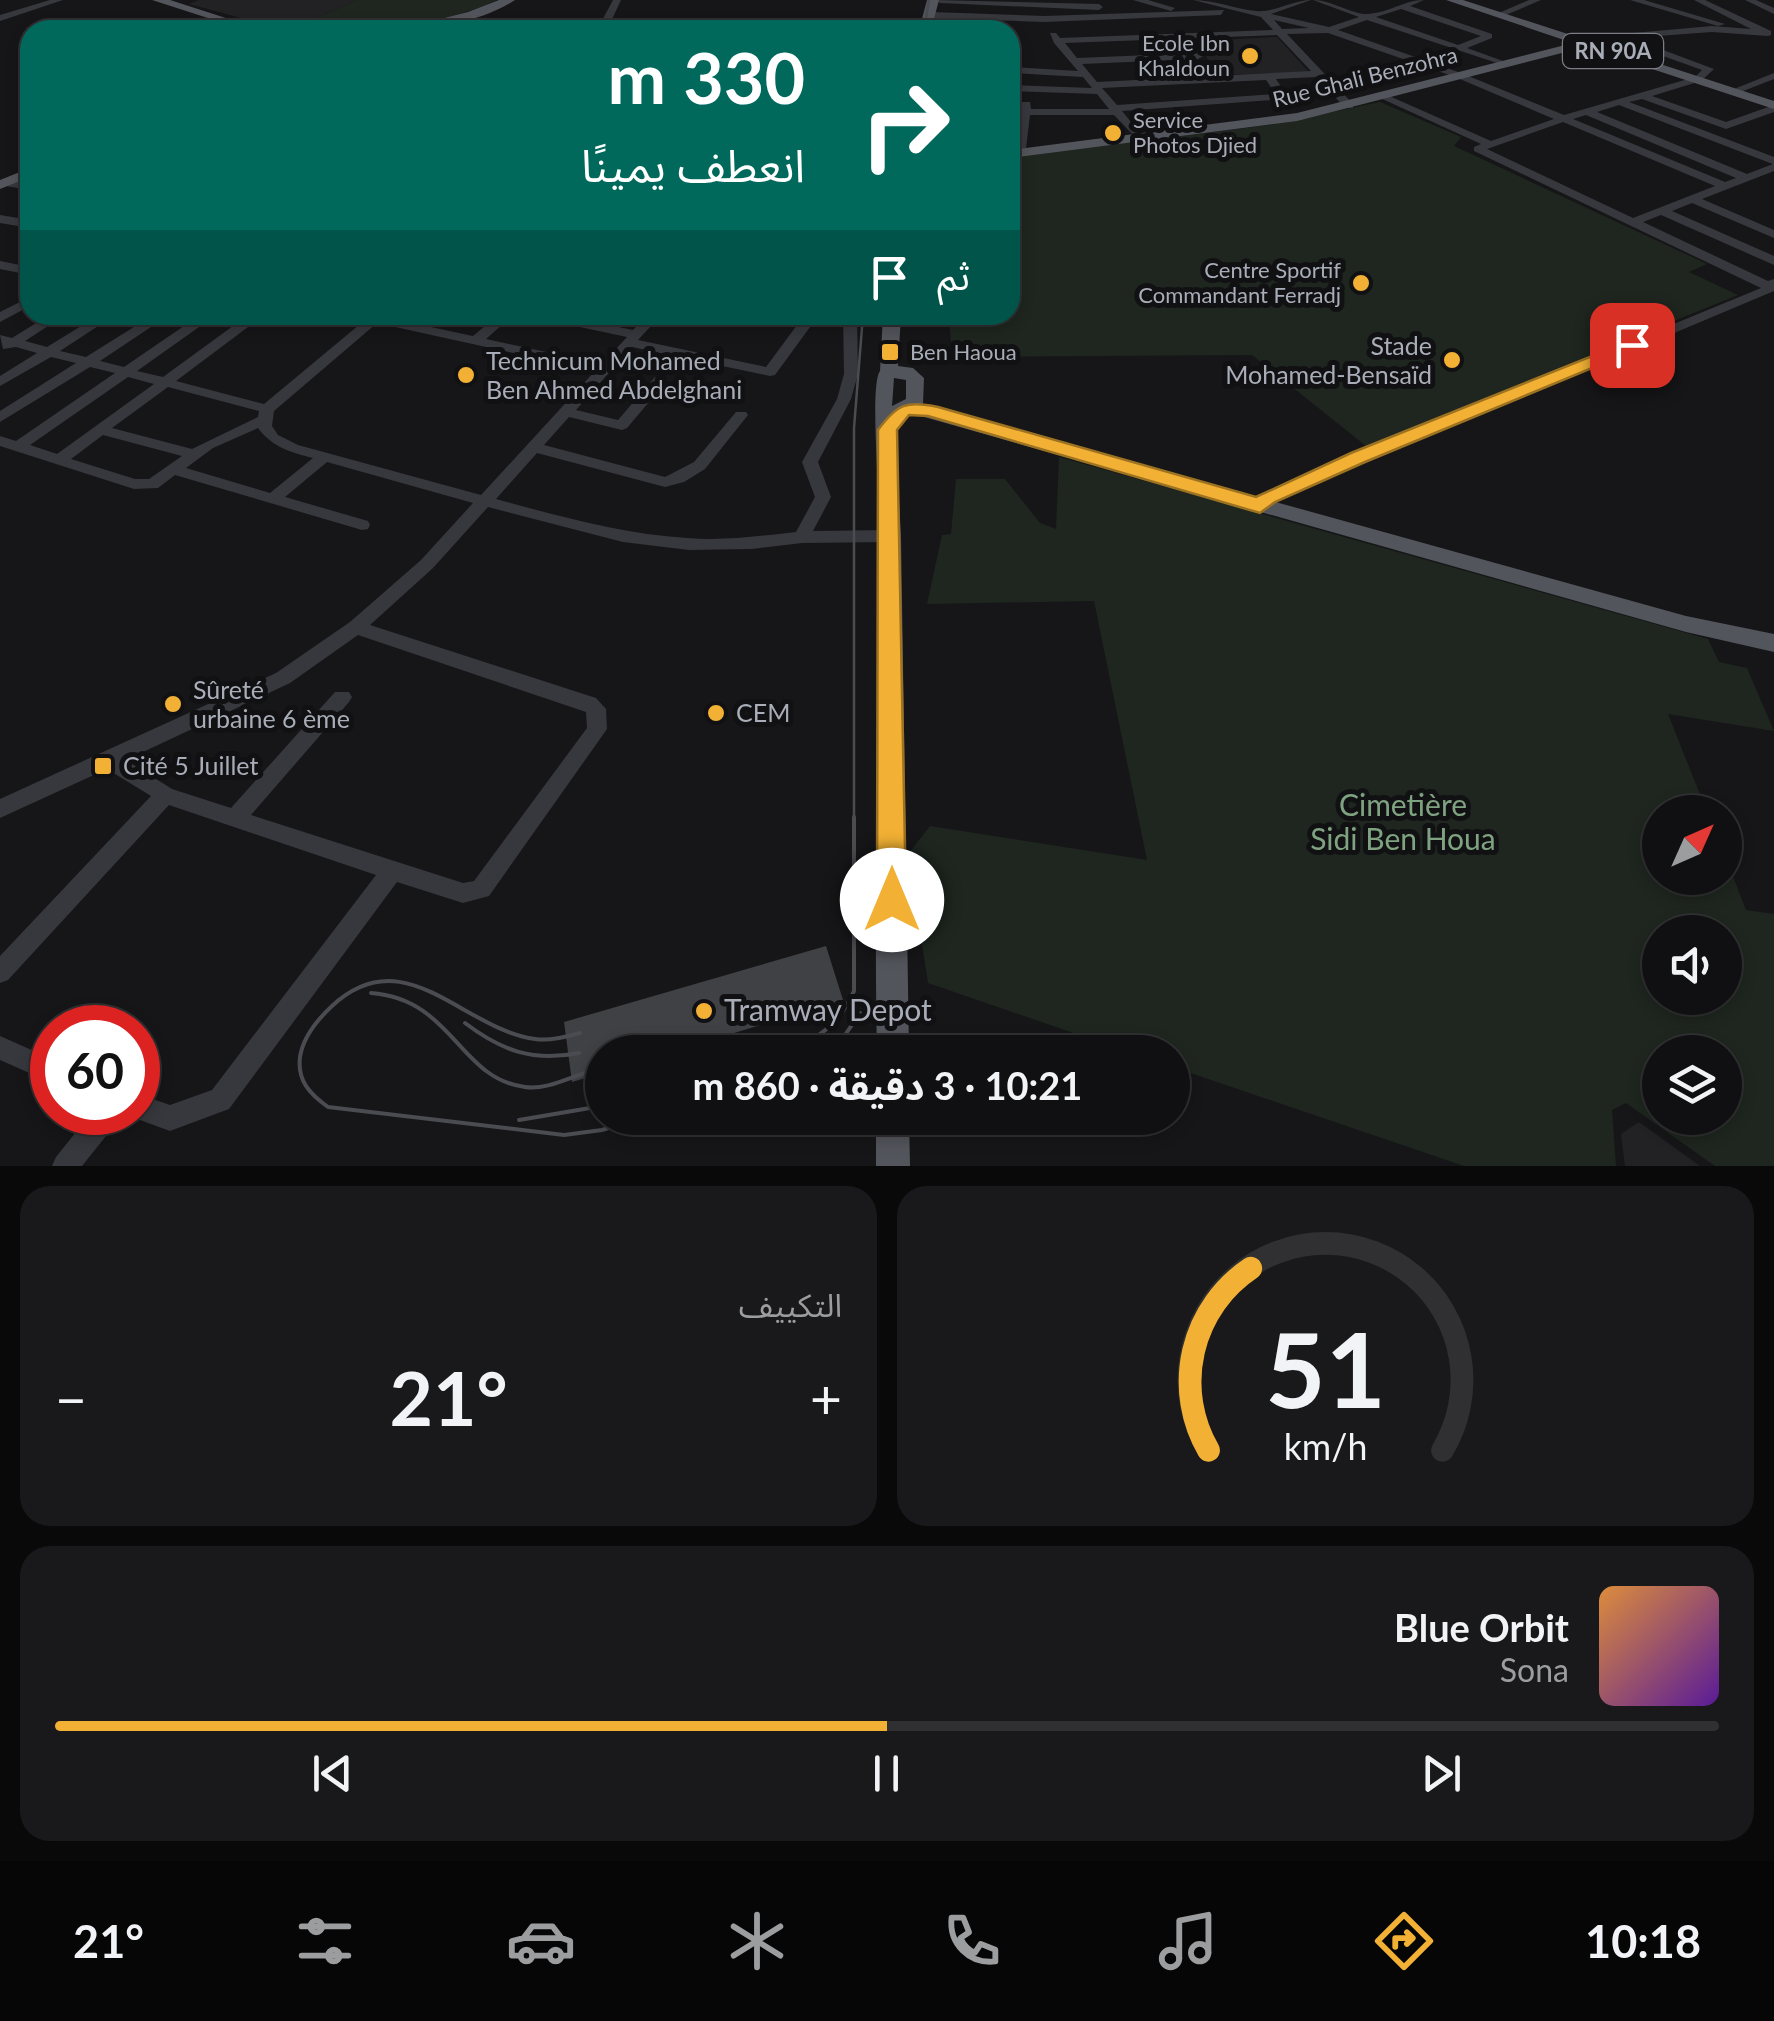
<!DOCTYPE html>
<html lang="ar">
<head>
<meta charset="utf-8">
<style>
	:root { --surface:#101012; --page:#19191b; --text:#f1f3f6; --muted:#9c9d9f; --line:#303032; --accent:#f2b134 }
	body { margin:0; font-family:Lato,"Noto Sans Arabic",sans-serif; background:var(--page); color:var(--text); direction:rtl; height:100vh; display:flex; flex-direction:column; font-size:38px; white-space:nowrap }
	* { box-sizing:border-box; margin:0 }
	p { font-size:32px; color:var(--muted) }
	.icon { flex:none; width:55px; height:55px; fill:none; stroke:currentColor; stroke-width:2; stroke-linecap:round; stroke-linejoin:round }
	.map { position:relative; height:1166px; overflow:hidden; direction:ltr }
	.side { display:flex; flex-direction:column; gap:20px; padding:20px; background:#09090a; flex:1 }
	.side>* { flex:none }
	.hud { position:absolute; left:20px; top:20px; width:1000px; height:305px; border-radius:30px; box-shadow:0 5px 15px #0003,0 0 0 2px var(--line); direction:rtl; background:#00695c; color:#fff; overflow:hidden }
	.needle { width:65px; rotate:45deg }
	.tools { position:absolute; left:1642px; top:795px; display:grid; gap:20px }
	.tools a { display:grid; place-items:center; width:100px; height:100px; border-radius:50%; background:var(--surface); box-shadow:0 5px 15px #0003,0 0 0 2px var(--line); font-size:50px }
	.speed { position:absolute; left:30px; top:1005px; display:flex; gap:20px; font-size:50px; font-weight:700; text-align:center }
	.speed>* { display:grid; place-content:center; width:130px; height:130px; border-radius:50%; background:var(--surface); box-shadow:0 5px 15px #0003,0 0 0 2px var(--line); line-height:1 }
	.speed .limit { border:15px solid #d22; background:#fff; color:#111 }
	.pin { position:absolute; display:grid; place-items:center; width:85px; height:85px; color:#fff; margin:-42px; border-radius:20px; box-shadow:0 5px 15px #0006 }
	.me { position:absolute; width:110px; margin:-55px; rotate:0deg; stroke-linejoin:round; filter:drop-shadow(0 0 8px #0008) }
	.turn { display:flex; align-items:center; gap:35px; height:210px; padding:0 50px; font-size:45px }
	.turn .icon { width:130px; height:130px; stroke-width:2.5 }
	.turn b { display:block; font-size:70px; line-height:85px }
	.then { display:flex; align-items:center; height:95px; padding:0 50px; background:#0003; gap:20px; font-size:38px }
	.big { font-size:75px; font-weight:700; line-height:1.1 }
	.side .card { flex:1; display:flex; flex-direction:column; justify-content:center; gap:15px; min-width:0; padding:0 35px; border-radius:30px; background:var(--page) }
	.side .dial { align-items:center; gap:0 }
	.dial svg { height:260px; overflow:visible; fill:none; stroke:var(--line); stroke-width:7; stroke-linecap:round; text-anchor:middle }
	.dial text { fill:var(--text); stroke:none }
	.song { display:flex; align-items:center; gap:30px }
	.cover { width:120px; height:120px; border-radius:15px; background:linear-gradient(135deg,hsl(30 70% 55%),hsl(270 70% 35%)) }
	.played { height:10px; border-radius:5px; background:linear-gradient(90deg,var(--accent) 50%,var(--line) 50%) }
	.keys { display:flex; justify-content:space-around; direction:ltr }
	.heat { display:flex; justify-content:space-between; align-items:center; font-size:55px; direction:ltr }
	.side .tiles { flex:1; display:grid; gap:20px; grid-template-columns:1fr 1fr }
	.card:last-child { grid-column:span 2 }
	.trip { position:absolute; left:585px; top:1035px; width:605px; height:100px; border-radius:50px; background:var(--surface); box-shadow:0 5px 15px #0003,0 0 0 2px var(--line); font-weight:700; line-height:100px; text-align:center; direction:rtl }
	.tab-bar { display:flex; height:160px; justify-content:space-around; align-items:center; background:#060607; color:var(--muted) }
	.tab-bar .icon { width:70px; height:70px }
	.tab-bar .selected { color:var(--accent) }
	.tab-bar b { font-size:45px; color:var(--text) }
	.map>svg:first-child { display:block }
	.built { fill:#222225 }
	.green { fill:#1e261f; fill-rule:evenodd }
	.building { fill:#404145 }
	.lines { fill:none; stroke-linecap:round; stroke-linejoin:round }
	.minor { fill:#37383d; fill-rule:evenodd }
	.major { fill:#53555c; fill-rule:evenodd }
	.tram-far1 { stroke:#4a4c52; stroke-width:2.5 }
	.tram { stroke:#4a4c52; stroke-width:4 }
	.route { fill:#f2b134; stroke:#9d7322; stroke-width:2.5 }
	.poi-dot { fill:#f2b134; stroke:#111113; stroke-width:4 }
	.labels { text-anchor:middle; stroke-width:10; stroke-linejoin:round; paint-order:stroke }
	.far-poi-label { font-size:22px; fill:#a8adb8; stroke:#111113; text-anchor:end }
	.shield { fill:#111113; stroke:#7b7e86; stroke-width:2.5 }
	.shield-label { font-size:22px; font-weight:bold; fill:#a8adb8 }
	.far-street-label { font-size:22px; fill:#a8adb8; stroke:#111113 }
	.poi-label { font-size:25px; fill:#a8adb8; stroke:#111113; text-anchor:start }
	.near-park-label { font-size:30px; fill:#7fa381; stroke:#111113 }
	.near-poi-label { font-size:30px; fill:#a8adb8; stroke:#111113; text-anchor:start }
</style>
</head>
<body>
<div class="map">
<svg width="1774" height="1166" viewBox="0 0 1774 1166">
	<rect width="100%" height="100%" fill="#161618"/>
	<!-- built -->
	<path class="built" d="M199,0H358L286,30L189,4Z
		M1277,37L1309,72L1218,75L1196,41Z
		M1639,1122L1700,1166H1625L1621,1134Z"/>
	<!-- green -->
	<path class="green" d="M358,0H497C430,31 359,30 286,30Z
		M1380,102L1461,137L1454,146L1707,264L1689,272L1738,295L1366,446L1252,355L953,357L948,315H1010V157L1270,125Z
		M1059,457L1708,639L1719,662L1747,668L1774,731L1668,714L1707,812H1660V878H1725V856L1746,910L1774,914V1166H1715L1626,1103L1612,1110L1616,1166H1464L1173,1067L1172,1052H1129L928,983L908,854L930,826L1147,860L1094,601L927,604L942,535L951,534L956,479H1005L1040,523L1056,529ZM1660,932H1725V998H1660ZM1660,1052H1725V1118H1660Z"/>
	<!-- building -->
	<path class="building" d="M826,946L843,1000L671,1052H602V1073L572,1082L564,1022Z"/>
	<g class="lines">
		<!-- minor -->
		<path class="minor" d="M50,0H63L0,21V15Z
			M613,0H621L607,30H597Z
			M936,0L1099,4L1103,7L1099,10L940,3Z
			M1133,0H1148L1175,8L1171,11Z
			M1193,0C1215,0 1235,9 1256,11C1274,13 1293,0 1311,0L1271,14L1329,27L1359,17L1313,0C1332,0 1352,15 1368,14C1388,13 1404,0 1424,0L1410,6L1492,34V38L1467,48L1503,61V65L1367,20L1338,30L1461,73L1564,115L1695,77L1702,70L1627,43L1628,39L1580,43L1575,40L1577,38L1712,26L1751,29L1694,0H1705L1771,31V35L1768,36L1712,32L1631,38L1714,69L1701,81L1652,96L1726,122L1774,105V112L1726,129L1642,99L1629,102L1774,157V171L1702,199L1774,230V238L1692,203L1672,211L1774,256V265L1661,215L1643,222L1768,281L1774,279V291L1273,502L1266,510H1254L1252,506L1261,494L1761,288L1474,151V147L1481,144L1378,97L1387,95L1491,141L1554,119L1455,77L1328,33L1287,34L1353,104V108H1345L1317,77L1276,79L1288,97L1287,99L1122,111L1144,138L1139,141L1114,115H1030L1026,148L1017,150L1020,115H1010V109H1020L1022,102H1030L1031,109H1109L1097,94L1010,91V85L1092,88L1083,77L1010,73V67L1078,71L1054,43L1050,33H1056L1060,38L1273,30L1261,17ZM1401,9L1481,36L1458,45L1376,17ZM1274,20L1309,28L1282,29ZM1277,35L1311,71L1097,82L1082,64L1198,59L1203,56L1198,53L1077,58L1065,43ZM1266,80L1276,94L1117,105L1102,88ZM1619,105L1770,163L1773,164L1747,174L1597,112ZM1586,115L1736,178L1725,182L1573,119ZM1563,122L1715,186L1633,218L1487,149Z
			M1529,0H1541L1501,17L1494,15Z
			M1630,0H1644L1725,24L1718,26Z
			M1745,0H1756L1774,8V14Z
			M1224,10L1221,15L1044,22L932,18L928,15L932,12L1044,16Z
			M484,24L500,30H466L468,28Z
			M435,27H455L460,30H430Z
			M1774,73V79L1738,93L1729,91Z
			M4,180L30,184V190L0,185V181Z
			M0,215L30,220V228L0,223Z
			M0,261L30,267V275L0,269Z
			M30,297V306L0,322V312Z
			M49,315H65L25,341L47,347L99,315H115L60,351L86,357L153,315H169L100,361L124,367L200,315H216L137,371L163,377L248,315H264L176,381L264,404L371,315H386L384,317L473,336L498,315H513L486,339L602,364L627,337L542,319L535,315H561L633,330L647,315H661L638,340L766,367L800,321H810V327L775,375L770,376L632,347L576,410L618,420L655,377H665V383L627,428L622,430L569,417L544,445L665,477L694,462L736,412H746L748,415L705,469L684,482L665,487L537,453L496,499C559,516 622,534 687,538C723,541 760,536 796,532L815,497L802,462L837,399L844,374L843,315H857L858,374L851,399L818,462L831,497L813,531L890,530L898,536L890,542L802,543L752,549L689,550L623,542L488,507L433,568L370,625L596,698L606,709L607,729L489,896L463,903L397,882L229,1109L170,1131L129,1116L128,1112H138V1094L170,1105L212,1090L376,875L169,805L8,980L0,983V956L151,796L107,769L0,818V799L276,673L350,622L421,560L473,503L327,462L285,497L368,521L370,525L368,529L362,530L175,475L158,488L134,489L0,446V436L16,441L115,373L90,367L0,422V411L76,363L51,357L0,386V376L37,353L16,347L3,349L0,335L12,338ZM377,323L595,371L481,495L298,445L278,435L272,426L274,411ZM128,377L154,384L57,454L30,445ZM168,387L259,411L258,417L192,449L112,428ZM258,428C272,447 290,452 313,458L270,493L186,468L213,448ZM103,435L182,456L149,479H135L71,459ZM358,635L586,712L587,728L474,881L463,883L251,815L349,702L352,697L349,692H335L231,808L172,789L126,760L290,683Z
			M0,1036L52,1059V1083L0,1060Z
			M92,1112H122L118,1121L82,1166H52L56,1157Z"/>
		<!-- major -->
		<path class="major" d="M152,0H170L263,30H245Z
			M499,0H515C483,21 435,30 397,30L468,12Z
			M927,0H939L931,30H919Z
			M1446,0H1463L1774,101V109L1585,47L1297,121L1010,158V150L1297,113L1573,43Z
			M30,168V177L0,189V180Z
			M883,315H901L898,366L913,368L924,378L923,404L1686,616L1774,634V652L1686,632L910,413L894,416L901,536L909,1052H877C873,873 881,693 879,513C879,488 870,384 880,371ZM894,378L906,380V399L892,406Z
			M876,1118H909L910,1166H876Z"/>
		<!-- tram-far1 -->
		<path class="tram-far1" d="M924,30L929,0
			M854,820V428L863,315"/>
		<!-- tram -->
		<path class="tram" d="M371,993C453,999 459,1079 525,1087C545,1090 566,1079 585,1073
			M465,1023C502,1051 533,1062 579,1053
			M580,1033C565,1037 550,1041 535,1039C462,1029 405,938 332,1006C317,1020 303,1037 300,1057C297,1081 310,1094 328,1107L564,1135L602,1130L639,1118
			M785,1052C818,1040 840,1023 854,991V817
			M824,1052L841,1041L860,1013
			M519,1120L602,1106"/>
	</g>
	<!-- route -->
	<path class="route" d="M1632,340L1641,345L1638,349L1365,462L1275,502L1260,513L928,416L909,415L897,430L906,900L902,909L892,912L881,909L877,900L878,430C897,404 907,400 938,407L1256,497L1351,453Z"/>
	<!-- markers -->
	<g class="poi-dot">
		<circle cx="1250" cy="56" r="10"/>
		<circle cx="1113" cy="133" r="10"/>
		<circle cx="1361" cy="283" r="10"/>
		<rect x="880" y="342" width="20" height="20" rx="5"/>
		<circle cx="1452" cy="360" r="10"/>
		<circle cx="466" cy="375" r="10"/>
		<circle cx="173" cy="704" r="10"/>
		<circle cx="716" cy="713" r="10"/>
		<rect x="93" y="756" width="20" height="20" rx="5"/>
		<circle cx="704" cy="1011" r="10"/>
	</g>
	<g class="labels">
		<!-- far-poi labels -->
		<g class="far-poi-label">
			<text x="1230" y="51">Ecole Ibn<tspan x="1230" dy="25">Khaldoun</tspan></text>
			<text x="1133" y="128" text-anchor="start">Service<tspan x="1133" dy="25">Photos Djied</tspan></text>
			<text x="1341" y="278">Centre Sportif<tspan x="1341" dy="25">Commandant Ferradj</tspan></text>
			<text x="910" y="360" text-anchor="start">Ben Haoua</text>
		</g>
		<!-- shield labels -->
		<rect class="shield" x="1563" y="34" width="100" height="34" rx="8"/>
		<g class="shield-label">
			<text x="1613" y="59">RN 90A</text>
		</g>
		<!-- far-street labels -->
		<g class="far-street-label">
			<text transform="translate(1365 77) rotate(-14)" y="8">Rue Ghali Benzohra</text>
		</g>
		<!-- poi labels -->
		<g class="poi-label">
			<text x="1432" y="355" text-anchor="end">Stade<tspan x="1432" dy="29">Mohamed-Bensaïd</tspan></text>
			<text x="486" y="370">Technicum Mohamed<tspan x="486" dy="29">Ben Ahmed Abdelghani</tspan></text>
			<text x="193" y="699">Sûreté<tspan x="193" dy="29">urbaine 6 ème</tspan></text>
			<text x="736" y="722">CEM</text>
			<text x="123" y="775">Cité 5 Juillet</text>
		</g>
		<!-- near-park labels -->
		<g class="near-park-label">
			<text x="1403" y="816">Cimetière<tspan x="1403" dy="34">Sidi Ben Houa</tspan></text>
		</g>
		<!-- near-poi labels -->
		<g class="near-poi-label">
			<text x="724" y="1021">Tramway Depot</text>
		</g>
	</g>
</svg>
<div class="tools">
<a><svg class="needle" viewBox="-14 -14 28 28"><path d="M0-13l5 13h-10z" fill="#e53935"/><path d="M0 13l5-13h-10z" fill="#9c9d9f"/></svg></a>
<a><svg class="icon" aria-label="sound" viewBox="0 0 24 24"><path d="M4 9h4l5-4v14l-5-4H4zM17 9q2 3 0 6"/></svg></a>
<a><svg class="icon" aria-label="layers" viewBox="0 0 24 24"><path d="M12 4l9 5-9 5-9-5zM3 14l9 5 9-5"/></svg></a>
</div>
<div class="speed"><div class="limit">60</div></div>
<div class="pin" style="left:1632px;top:345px;background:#d93025"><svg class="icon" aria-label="arrive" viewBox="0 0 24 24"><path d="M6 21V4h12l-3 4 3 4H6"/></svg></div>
<svg class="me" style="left:892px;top:900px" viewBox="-20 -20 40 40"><circle r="19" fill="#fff"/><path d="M0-13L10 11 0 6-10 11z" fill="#f2b134"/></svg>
<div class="trip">10:21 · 3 دقيقة · 860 m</div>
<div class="hud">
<div class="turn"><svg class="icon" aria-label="right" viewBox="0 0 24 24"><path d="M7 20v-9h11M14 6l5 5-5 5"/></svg><div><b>330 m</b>انعطف يمينًا</div></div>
<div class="then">ثم<svg class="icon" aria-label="arrive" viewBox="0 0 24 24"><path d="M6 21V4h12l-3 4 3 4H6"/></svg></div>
</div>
</div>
<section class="side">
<div class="tiles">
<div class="card dial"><svg viewBox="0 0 100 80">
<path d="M14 69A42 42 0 1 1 86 69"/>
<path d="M14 69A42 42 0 0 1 27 13" stroke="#f2b134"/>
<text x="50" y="56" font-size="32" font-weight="700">51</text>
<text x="50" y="72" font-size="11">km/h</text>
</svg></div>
<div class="card"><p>التكييف</p>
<div class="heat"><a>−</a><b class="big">21°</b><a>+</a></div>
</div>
<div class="card">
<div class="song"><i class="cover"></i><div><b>Blue Orbit</b><p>Sona</p></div></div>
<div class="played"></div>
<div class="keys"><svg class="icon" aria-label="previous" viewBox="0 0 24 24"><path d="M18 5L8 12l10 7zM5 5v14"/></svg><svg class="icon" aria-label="pause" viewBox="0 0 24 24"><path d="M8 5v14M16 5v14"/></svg><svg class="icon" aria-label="next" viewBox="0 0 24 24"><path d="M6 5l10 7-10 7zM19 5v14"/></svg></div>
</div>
</div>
</section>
<nav class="tab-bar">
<b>10:18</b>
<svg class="icon selected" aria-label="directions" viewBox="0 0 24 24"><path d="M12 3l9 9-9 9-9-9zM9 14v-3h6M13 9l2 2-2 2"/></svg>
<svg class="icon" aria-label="music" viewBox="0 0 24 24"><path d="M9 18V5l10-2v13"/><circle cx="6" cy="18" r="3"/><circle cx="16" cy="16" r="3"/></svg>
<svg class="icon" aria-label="phone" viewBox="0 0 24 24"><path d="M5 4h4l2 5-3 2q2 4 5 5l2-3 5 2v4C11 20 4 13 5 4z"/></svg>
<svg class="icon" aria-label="climate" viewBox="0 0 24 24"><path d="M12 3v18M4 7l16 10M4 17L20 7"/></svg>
<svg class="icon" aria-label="car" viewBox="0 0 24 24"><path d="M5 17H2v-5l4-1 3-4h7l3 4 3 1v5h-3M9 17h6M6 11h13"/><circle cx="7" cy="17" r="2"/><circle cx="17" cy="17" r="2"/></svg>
<svg class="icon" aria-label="filters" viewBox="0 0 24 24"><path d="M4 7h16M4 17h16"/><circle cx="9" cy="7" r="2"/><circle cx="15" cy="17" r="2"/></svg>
<b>21°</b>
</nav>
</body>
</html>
